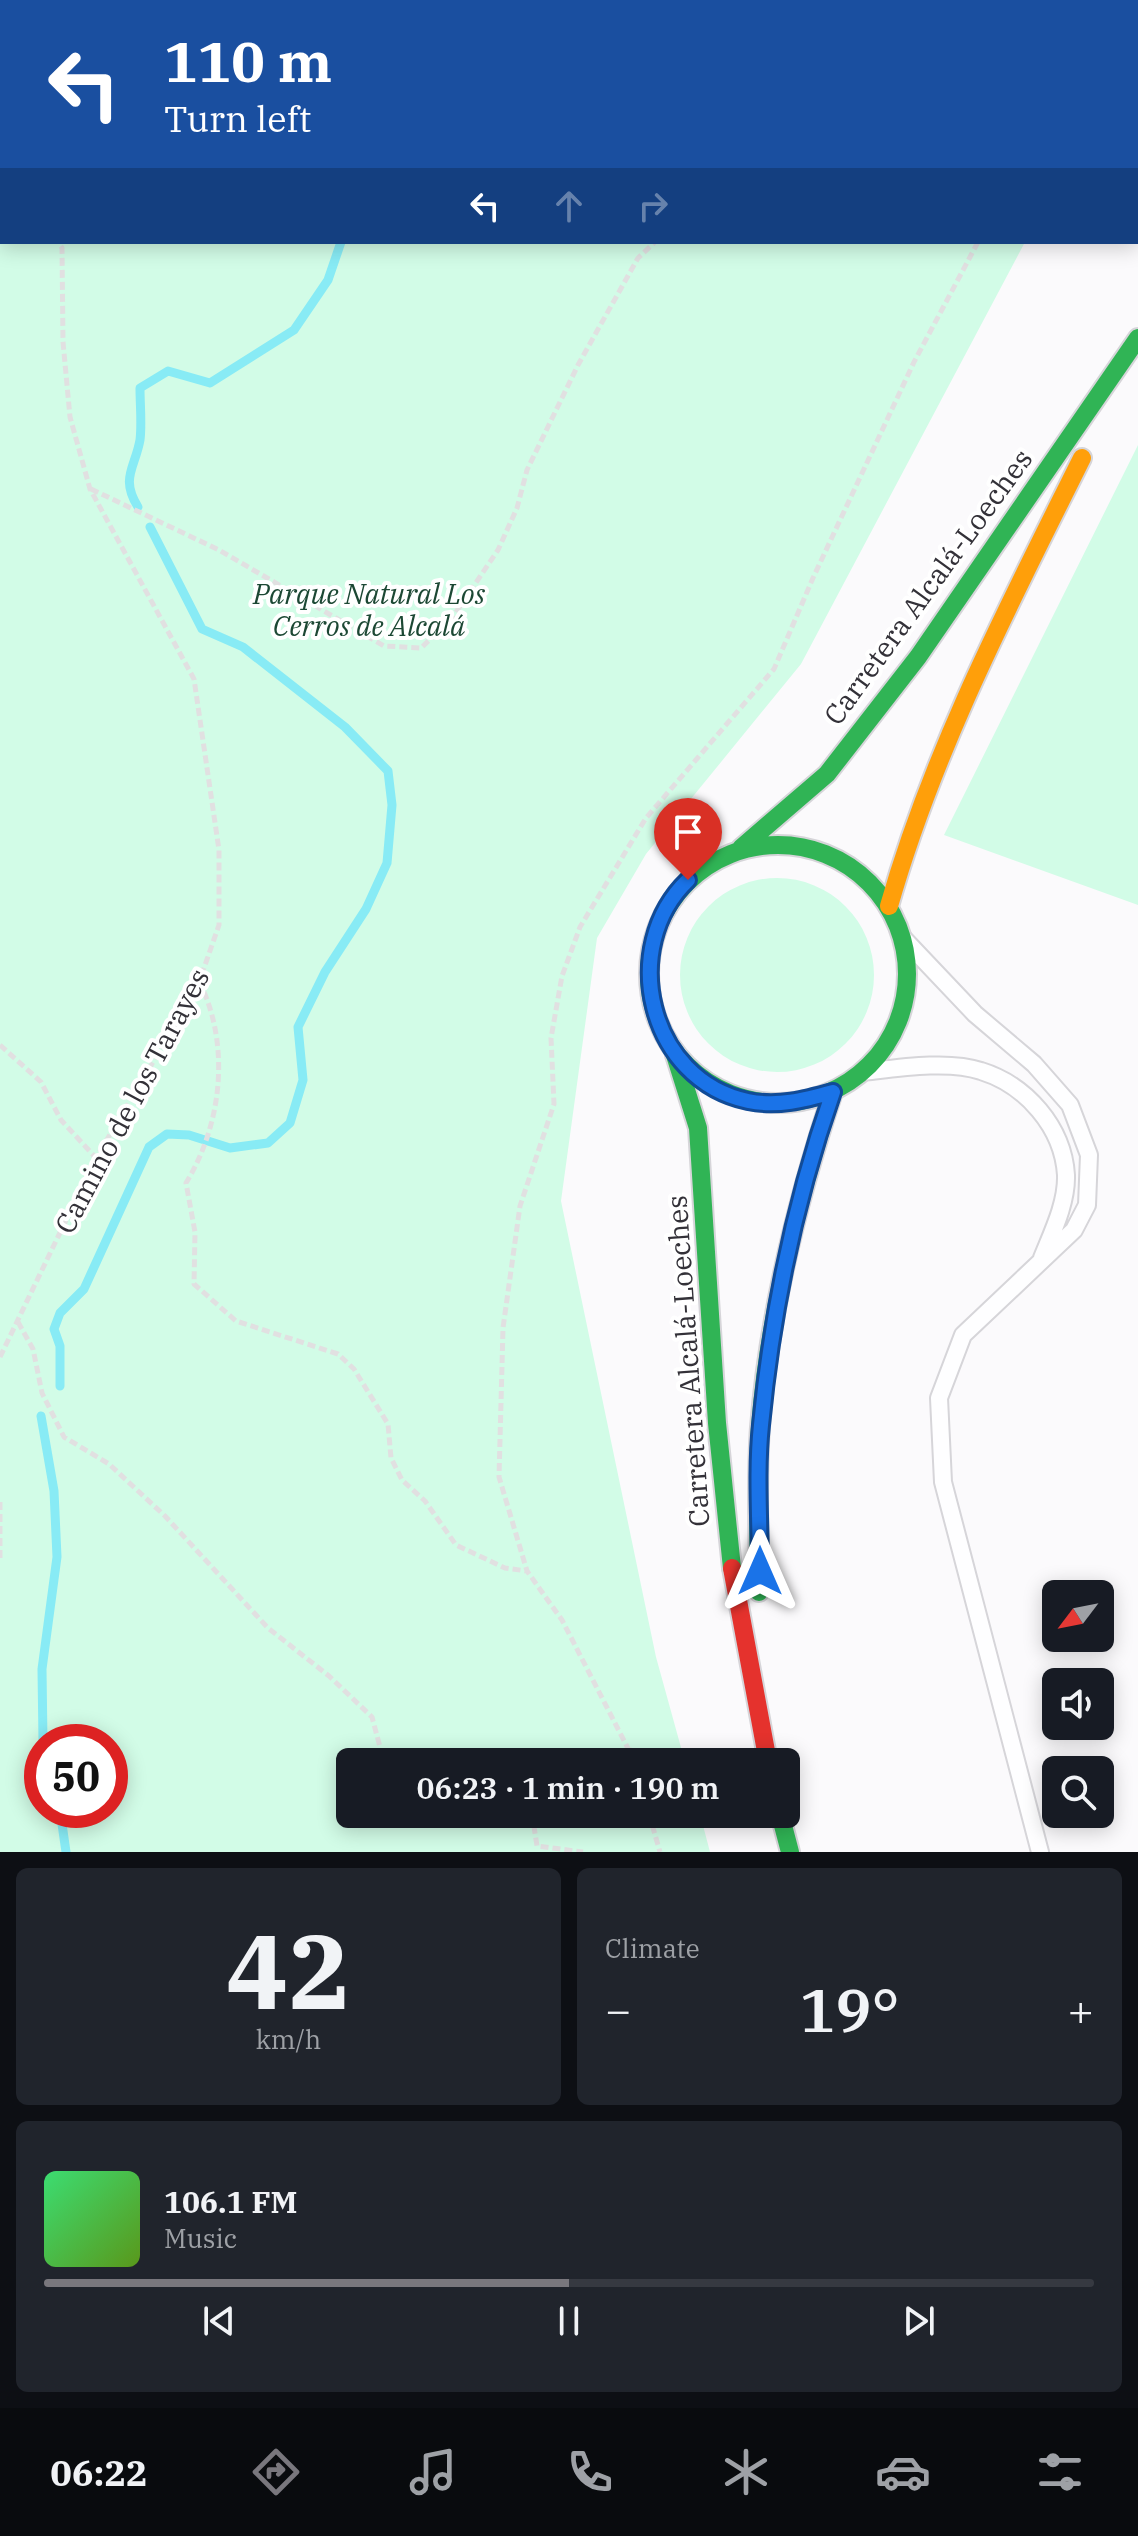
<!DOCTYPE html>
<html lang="en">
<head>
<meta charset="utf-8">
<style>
	:root { --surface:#171b24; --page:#20242c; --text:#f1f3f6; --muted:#9ea1a6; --line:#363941; --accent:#79777d }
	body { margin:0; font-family:"IBM Plex Serif",serif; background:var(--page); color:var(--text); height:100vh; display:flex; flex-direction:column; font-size:30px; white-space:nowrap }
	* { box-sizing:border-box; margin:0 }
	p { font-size:26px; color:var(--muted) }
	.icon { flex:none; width:44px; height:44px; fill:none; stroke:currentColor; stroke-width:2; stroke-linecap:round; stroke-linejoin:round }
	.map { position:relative; height:1852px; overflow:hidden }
	.panel { display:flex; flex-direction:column; gap:16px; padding:16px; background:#0d0f14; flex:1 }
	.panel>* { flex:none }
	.guide { position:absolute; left:0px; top:0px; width:1138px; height:244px; box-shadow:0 4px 20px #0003; background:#1a4fa0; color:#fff; overflow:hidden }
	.needle { width:52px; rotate:238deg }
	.controls { position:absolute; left:1042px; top:1580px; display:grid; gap:16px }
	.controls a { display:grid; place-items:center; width:72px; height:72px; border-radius:12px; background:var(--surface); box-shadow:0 4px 20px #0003; font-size:40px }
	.speed { position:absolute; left:24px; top:1724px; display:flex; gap:16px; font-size:40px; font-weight:700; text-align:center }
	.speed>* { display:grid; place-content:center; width:104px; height:104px; border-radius:50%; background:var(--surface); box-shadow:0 4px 20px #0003; line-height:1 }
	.speed .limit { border:12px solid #d22; background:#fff; color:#111 }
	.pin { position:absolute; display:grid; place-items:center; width:68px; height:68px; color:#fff; margin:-82px -34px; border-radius:50% 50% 50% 0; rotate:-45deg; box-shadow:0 0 8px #0007 }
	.pin .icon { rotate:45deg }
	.me { position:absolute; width:88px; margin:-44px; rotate:0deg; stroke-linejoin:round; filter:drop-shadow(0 0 6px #0008) }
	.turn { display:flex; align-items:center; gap:28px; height:168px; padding:0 32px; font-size:36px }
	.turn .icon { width:104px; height:104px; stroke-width:2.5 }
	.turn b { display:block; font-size:56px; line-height:68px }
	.lanes { display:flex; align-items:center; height:76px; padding:0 32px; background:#0003; justify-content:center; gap:40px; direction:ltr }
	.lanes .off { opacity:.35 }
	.big { font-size:60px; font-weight:600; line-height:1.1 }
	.panel .tile { flex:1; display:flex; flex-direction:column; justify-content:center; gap:12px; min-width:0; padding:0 28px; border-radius:12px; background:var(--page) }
	.panel .dial { align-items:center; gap:0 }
	.dial b { font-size:104px; line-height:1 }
	.song { display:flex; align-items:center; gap:24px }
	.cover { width:96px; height:96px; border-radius:12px; background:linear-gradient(135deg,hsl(140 70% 55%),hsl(90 70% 35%)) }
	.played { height:8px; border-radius:4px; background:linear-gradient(90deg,var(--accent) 50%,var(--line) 50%) }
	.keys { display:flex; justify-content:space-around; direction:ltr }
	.heat { display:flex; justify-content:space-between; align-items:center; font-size:44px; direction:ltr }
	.panel .tiles { flex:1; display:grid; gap:16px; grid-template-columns:1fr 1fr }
	.tile:last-child { grid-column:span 2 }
	.trip { position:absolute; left:336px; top:1748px; width:464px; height:80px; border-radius:12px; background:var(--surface); box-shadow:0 4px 20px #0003; font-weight:600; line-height:80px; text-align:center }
	.tab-bar { display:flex; height:128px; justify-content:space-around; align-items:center; background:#090b0e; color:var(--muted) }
	.tab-bar .icon { width:56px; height:56px }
	.tab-bar .active { color:var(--accent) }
	.tab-bar b { font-size:36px; color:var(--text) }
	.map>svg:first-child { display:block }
	.green { fill:#d2fce7; fill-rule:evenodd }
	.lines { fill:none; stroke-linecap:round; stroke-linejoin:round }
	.stream { stroke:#88ebf5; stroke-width:9 }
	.lane-casing { stroke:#d6d5d9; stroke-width:20 }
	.fast-casing { stroke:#d6d5d9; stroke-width:22 }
	.slow-casing { stroke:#d6d5d9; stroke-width:22 }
	.jam-casing { stroke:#d6d5d9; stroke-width:22 }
	.path { stroke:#e1e0e1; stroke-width:5; stroke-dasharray:8 4; stroke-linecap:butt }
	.lane { stroke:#fefeff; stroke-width:16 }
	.fast { stroke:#30b455; stroke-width:18 }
	.slow { stroke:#ff9f0a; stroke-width:18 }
	.jam { stroke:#e5322d; stroke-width:18 }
	.route-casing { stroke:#114b97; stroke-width:20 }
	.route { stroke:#1a73e8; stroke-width:14 }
	.labels { text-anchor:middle; stroke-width:8; stroke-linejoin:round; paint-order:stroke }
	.street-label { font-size:28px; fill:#333138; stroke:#fff }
	.park-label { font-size:28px; font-style:italic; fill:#1c4834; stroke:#fff }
</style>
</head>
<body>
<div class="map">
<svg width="1138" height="1852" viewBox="0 0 1138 1852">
	<rect width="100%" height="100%" fill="#fbfafc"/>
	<!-- green -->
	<path class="green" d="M0,0H1138L1136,34V2H2V242H1025L801,664L646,854L597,938L561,1201L656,1657L685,1762H350V1814H700L710,1852H0ZM42,1742H110V1810H42Z
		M1138,445V905L944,835Z
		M680 975a97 97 0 1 1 194 0a97 97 0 1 1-194 0Z"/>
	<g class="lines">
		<!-- stream -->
		<path class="stream" d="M0,32L2,34
			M138,507C120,478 135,468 140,440C142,424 140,405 140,388L168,371L210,383L294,330L328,280L341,242
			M60,1386V1346L54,1329L60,1313L84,1289L149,1147L167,1134L189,1135L230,1148L268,1143L290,1123L303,1080L298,1027L325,972L366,909L387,863L392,805L388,771L345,727L243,647L202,629L150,527
			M41,1416L54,1491L57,1557L42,1669L43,1742
			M60,1810L66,1852"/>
		<defs>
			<path id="lane" d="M902,937L975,1014L1034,1064L1070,1105L1089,1155L1087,1205L1074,1230L963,1335L939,1398L943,1482L1040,1852
				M864,1072C898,1068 949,1060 981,1071C1026,1085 1063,1127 1066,1175C1067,1203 1052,1233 1042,1258"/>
			<path id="fast" d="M649 974a129 129 0 1 1 258 0a129 129 0 1 1-258 0Z
				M741,848L827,774L918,657L1138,338
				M675,1055L698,1128L717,1423L732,1568
				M759,1592C759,1537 756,1481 760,1427C769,1312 797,1201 833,1092
				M780,1814L790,1852"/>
			<path id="slow" d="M889,906C934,748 1009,605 1082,458"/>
			<path id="jam" d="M732,1568L768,1762"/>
		</defs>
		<!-- lane casing -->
		<use href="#lane" class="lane-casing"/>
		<!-- fast casing -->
		<use href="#fast" class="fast-casing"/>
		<!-- slow casing -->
		<use href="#slow" class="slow-casing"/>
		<!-- jam casing -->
		<use href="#jam" class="jam-casing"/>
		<!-- path -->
		<path class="path" d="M856,0V2
			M932,2L937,0
			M1134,2L1135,0
			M0,143L2,146
			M91,489L219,550L384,646L421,648L452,618L498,550L517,508L527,470L578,365L638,258L655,242
			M199,981C231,1045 222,1124 186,1183L195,1232L194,1284L236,1321L338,1354L354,1369L388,1424L391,1458L402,1480L425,1501L456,1545L505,1568L527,1571
			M0,1045L41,1082L61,1120L96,1158
			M18,1322L33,1349L42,1393L64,1437L109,1464L165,1516L268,1628L329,1676L372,1717L384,1762
			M0,1357L96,1158L197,988L219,925V850L194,679L90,489L70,417L63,342L62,248L58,242
			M0,1502V1559
			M568,1762L632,1750
			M635,1762L562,1620L527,1571L499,1477L503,1328L520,1206L554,1104L551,1038L562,976L580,927L646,818L774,669L813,578L914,362L978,242
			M532,1814L537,1846L583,1852
			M649,1814L660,1852"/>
		<!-- lane -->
		<use href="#lane" class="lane"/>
		<!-- fast -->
		<use href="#fast" class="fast"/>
		<!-- slow -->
		<use href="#slow" class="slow"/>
		<!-- jam -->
		<use href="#jam" class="jam"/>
	</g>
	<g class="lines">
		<defs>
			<path id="route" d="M688,880C618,947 648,1080 748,1101C778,1107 804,1100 833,1092C795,1200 772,1312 761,1425C756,1472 760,1523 760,1571"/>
		</defs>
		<!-- route casing -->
		<use href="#route" class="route-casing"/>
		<!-- route -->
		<use href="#route" class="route"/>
	</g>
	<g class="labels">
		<!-- street labels -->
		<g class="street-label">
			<text transform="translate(928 587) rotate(-54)" y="10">Carretera Alcalá-Loeches</text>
			<text transform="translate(132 1101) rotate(-62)" y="10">Camino de los Tarayes</text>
			<text transform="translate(688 1361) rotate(-94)" y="10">Carretera Alcalá-Loeches</text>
		</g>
		<!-- park labels -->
		<g class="park-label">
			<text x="369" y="604">Parque Natural Los<tspan x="369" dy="32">Cerros de Alcalá</tspan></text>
		</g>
	</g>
</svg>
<div class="controls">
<a><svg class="needle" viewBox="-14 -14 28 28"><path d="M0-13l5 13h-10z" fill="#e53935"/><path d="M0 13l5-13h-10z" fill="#9ea1a6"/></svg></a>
<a><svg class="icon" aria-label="sound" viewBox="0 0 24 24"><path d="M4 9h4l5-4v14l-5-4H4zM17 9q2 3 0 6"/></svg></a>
<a><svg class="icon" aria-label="search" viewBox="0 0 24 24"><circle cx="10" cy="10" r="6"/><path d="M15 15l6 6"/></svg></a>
</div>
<div class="speed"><div class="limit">50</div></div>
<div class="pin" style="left:688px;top:880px;background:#d93025"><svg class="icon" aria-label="arrive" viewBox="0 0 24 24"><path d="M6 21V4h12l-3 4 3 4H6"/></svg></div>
<svg class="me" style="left:760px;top:1571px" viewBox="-20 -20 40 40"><path d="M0-17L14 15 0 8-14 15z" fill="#1a73e8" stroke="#fff" stroke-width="4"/></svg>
<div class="trip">06:23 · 1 min · 190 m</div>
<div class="guide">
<div class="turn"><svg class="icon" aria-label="left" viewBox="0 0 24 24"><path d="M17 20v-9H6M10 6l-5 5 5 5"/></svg><div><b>110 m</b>Turn left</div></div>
<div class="lanes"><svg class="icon" aria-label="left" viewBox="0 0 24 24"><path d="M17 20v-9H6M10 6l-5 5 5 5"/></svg><svg class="icon off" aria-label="ahead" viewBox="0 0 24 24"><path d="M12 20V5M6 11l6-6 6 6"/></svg><svg class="icon off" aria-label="right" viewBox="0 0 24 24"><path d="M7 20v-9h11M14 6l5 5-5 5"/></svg></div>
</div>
</div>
<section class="panel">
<div class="tiles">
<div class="tile dial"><b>42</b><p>km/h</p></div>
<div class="tile"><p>Climate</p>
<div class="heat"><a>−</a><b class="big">19°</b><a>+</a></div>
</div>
<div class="tile">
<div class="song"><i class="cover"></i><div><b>106.1 FM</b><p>Music</p></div></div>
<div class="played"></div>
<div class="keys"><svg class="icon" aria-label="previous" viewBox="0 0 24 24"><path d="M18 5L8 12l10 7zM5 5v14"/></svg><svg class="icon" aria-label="pause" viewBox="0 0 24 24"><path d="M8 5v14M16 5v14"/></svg><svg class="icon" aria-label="next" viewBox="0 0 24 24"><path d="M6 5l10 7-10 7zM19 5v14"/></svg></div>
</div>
</div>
</section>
<nav class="tab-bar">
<b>06:22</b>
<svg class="icon active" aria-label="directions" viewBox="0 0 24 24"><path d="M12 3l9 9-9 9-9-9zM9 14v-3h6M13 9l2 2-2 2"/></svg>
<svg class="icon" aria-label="music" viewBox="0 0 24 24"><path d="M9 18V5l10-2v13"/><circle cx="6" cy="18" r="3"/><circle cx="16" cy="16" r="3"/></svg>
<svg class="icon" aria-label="phone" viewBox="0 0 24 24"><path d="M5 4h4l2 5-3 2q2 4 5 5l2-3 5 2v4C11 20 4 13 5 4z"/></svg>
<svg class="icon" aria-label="climate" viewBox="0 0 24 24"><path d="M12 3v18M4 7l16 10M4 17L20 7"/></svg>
<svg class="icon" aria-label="car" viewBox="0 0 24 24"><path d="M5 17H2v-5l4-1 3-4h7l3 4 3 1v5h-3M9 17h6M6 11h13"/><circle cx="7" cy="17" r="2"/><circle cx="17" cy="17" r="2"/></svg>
<svg class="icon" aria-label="filters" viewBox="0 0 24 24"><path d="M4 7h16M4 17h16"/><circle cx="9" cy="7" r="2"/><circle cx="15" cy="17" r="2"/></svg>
</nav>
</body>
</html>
